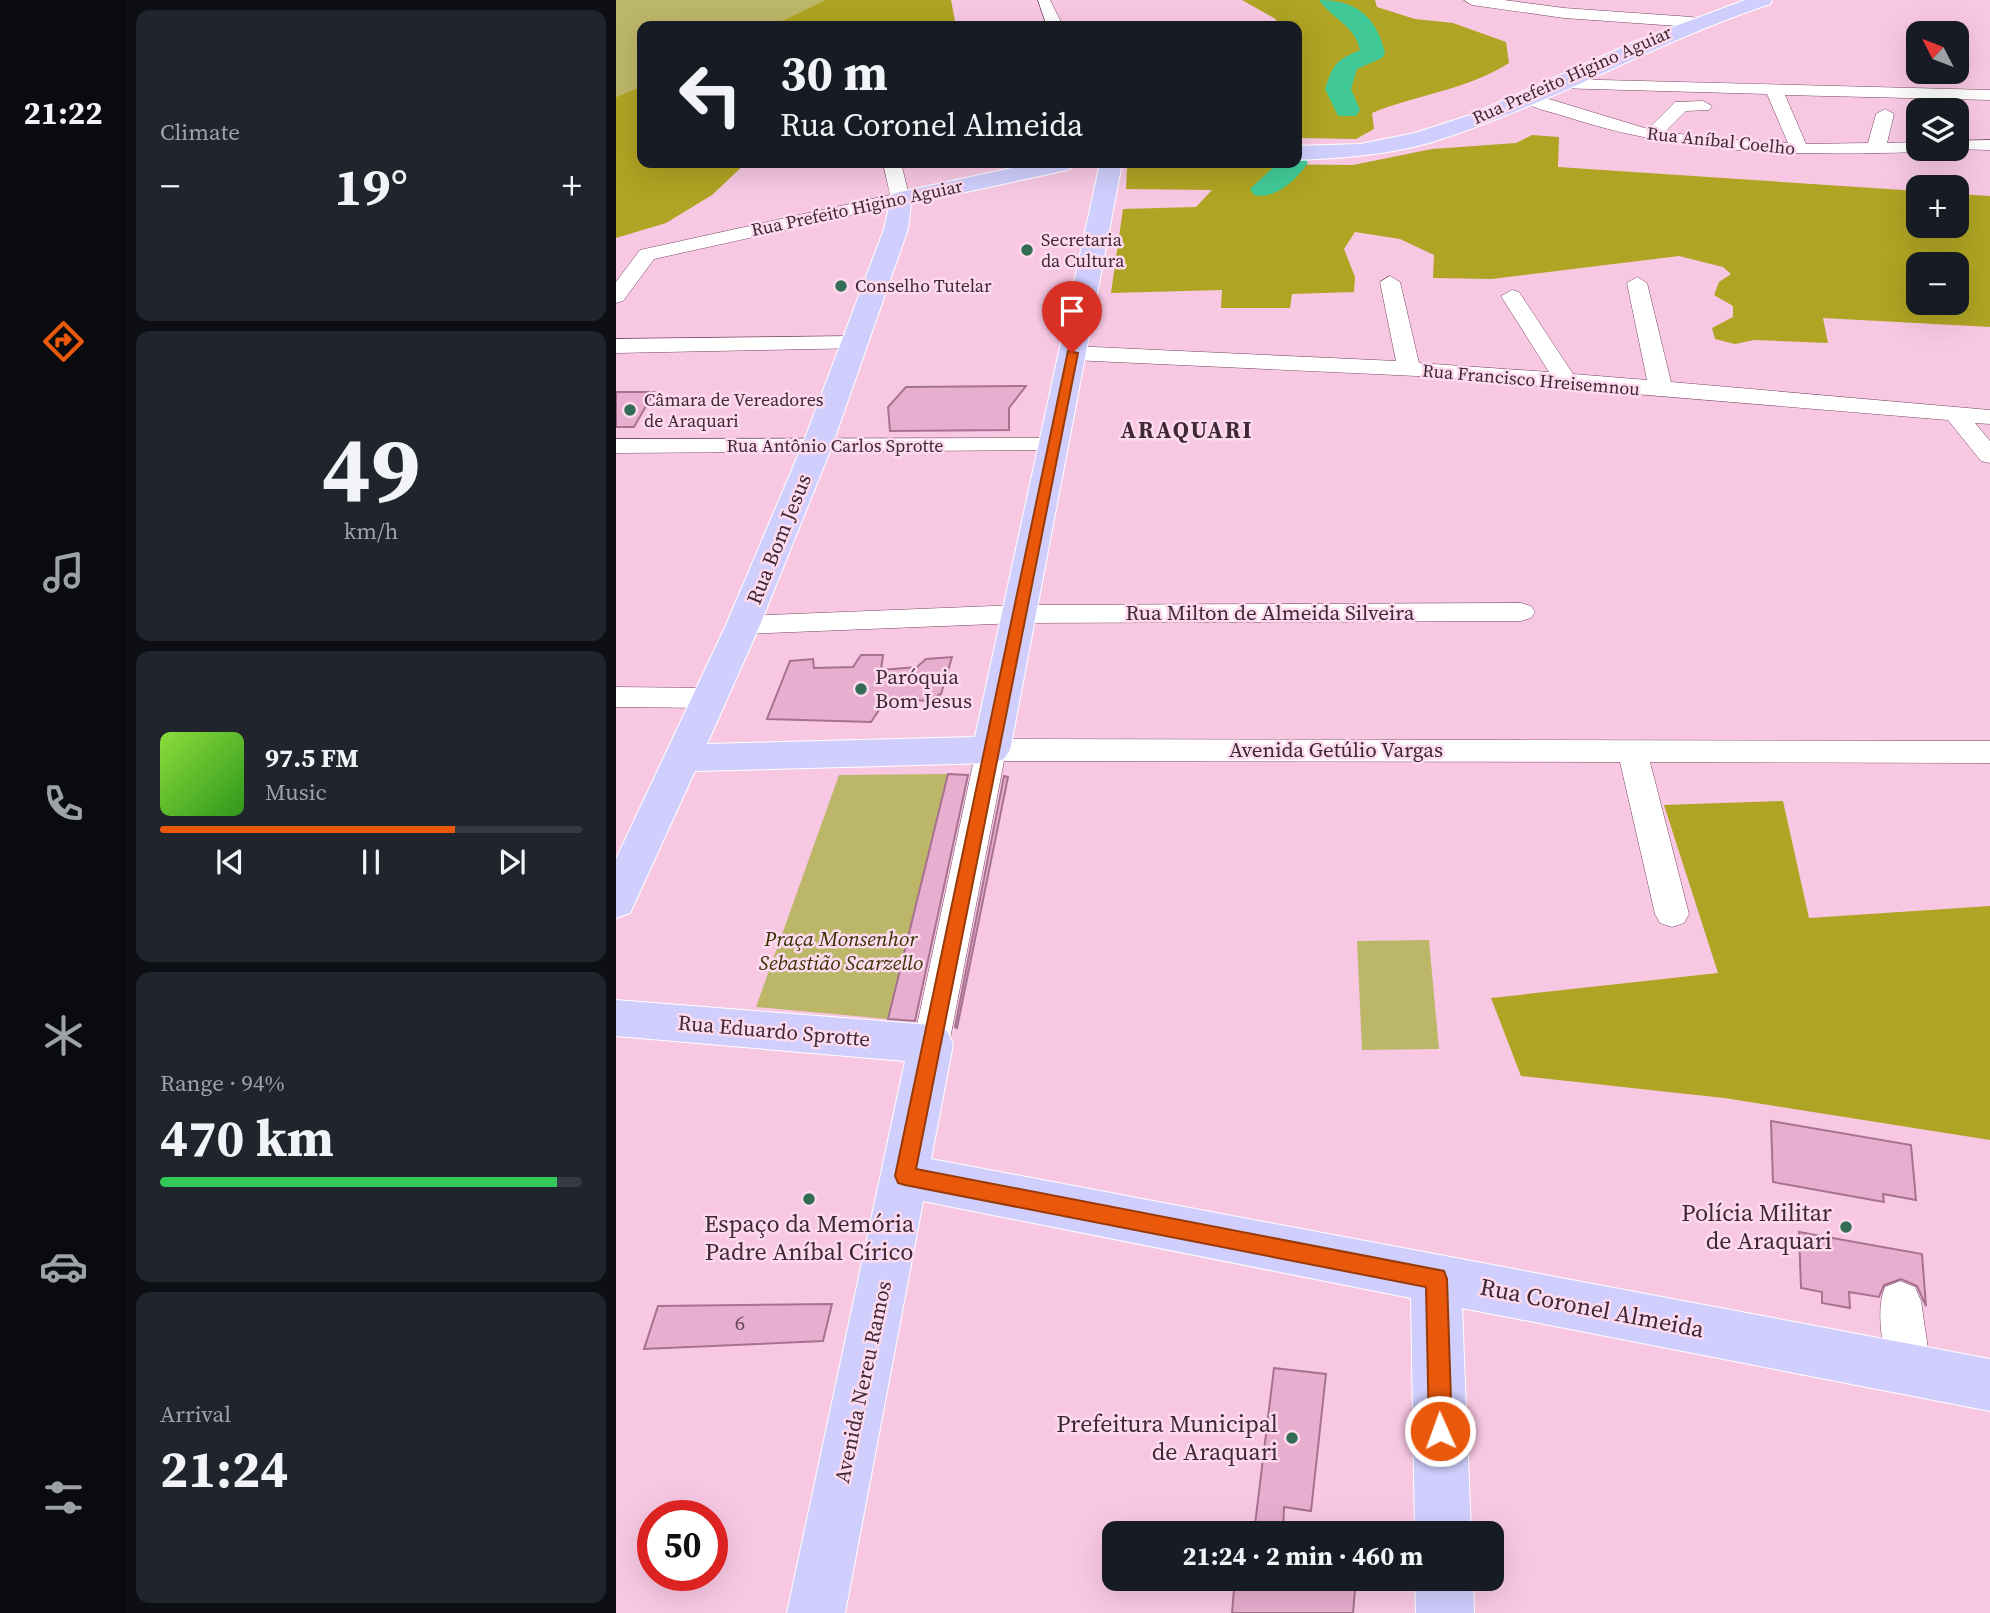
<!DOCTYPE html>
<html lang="en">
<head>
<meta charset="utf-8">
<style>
	:root { --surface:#171b24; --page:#20242c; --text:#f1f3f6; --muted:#9ea1a6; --line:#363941; --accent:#ea580c }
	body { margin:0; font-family:"Source Serif 4",serif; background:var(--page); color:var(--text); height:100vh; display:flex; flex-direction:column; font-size:26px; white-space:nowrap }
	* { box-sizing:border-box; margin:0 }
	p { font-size:23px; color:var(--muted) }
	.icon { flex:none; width:38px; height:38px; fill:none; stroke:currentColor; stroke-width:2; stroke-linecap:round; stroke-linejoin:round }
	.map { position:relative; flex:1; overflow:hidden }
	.drawer { display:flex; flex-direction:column; gap:10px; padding:10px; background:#0d0f14; width:490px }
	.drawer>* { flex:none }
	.top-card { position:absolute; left:21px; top:21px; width:665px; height:147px; border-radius:14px; box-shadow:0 7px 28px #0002; background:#171b24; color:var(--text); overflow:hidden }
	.needle { width:46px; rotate:312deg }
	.controls { position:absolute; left:1290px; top:21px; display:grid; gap:14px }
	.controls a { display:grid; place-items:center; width:63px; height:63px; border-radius:14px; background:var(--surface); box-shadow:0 7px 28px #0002; font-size:35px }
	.speed { position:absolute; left:21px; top:1500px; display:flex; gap:14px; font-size:35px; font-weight:700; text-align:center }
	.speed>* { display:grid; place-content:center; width:91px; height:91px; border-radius:50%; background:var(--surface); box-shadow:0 7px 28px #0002; line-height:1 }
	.speed .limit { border:10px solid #d22; background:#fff; color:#111 }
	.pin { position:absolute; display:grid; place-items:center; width:60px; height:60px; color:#fff; margin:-72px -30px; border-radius:50% 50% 50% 0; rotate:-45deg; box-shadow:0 0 7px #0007 }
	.pin .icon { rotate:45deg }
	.me { position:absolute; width:77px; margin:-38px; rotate:358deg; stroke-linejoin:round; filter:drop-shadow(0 0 5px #0008) }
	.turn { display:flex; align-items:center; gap:24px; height:147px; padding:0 28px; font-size:32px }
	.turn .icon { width:91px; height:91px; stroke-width:2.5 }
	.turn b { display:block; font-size:49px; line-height:60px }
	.big { font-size:52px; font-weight:700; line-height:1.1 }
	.drawer .card { flex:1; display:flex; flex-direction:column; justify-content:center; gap:10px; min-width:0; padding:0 24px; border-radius:14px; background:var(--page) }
	.drawer .dial { align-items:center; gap:0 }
	.dial b { font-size:91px; line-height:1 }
	.song { display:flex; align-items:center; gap:21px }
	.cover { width:84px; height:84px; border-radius:10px; background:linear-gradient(135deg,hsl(90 70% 55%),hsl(110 70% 35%)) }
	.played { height:7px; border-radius:4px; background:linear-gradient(90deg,var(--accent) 70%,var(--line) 70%) }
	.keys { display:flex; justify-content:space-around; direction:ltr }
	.heat { display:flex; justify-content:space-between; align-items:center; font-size:38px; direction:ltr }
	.charge { height:10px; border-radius:5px; background:linear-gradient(90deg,#34c759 94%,var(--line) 0) }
	.trip { position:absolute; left:486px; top:1521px; width:402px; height:70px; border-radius:14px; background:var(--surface); box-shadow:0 7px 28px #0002; font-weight:700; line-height:70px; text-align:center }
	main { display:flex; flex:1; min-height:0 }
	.menu { display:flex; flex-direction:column; width:126px; justify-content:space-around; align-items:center; background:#090b0e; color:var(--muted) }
	.menu .icon { width:49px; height:49px }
	.menu .current { color:var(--accent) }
	.menu b { font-size:32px; color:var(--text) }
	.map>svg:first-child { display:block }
	.green { fill:#bcb669 }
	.forest { fill:#afa423; fill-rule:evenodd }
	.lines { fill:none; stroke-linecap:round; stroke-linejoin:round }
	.river { fill:#41ca98; fill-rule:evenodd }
	.building { fill:#e8aecf; stroke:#a77190; stroke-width:2 }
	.minor-casing { stroke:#794664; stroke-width:1 }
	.major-casing { stroke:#fff; stroke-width:2 }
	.minor { fill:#fff; fill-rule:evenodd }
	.major { fill:#cfcefd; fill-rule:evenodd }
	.route { fill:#ea580c; stroke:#983908; stroke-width:2 }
	.poi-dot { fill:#346d55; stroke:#fedaee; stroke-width:2.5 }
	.labels { text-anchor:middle; stroke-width:5; stroke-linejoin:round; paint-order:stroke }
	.far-street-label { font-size:18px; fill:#3f2836; stroke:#fedaee }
	.far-poi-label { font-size:18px; fill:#3f2836; stroke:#fedaee; text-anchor:start }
	.street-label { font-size:21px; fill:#3f2836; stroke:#fedaee }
	.poi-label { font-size:21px; fill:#3f2836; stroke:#fedaee; text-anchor:start }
	.park-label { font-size:21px; font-style:italic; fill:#363100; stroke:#fedaee }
	.near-number-label { font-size:21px; fill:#694a5c }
	.far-district-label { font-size:23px; font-weight:bold; letter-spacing:2px; fill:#3f2836; stroke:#fedaee }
	.near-poi-label { font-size:24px; fill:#3f2836; stroke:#fedaee; text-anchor:end }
	.near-street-label { font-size:24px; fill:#3f2836; stroke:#fedaee }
</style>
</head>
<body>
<main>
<nav class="menu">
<b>21:22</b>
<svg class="icon current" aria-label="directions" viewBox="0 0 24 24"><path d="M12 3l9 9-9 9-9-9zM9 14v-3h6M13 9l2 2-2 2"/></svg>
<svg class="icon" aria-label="music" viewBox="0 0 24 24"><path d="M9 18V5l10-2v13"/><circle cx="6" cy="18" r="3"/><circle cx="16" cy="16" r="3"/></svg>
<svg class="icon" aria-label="phone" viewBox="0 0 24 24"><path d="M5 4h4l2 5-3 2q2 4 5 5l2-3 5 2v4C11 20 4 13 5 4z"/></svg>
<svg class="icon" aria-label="climate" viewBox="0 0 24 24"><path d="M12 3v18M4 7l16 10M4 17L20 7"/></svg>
<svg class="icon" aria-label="car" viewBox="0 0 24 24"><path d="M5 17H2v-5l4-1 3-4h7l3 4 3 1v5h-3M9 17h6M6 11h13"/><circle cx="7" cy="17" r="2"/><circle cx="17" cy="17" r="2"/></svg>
<svg class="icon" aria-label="filters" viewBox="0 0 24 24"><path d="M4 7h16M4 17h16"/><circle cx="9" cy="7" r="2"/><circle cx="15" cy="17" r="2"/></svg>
</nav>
<section class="drawer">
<div class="card"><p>Climate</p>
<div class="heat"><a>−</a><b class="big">19°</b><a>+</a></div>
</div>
<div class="card dial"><b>49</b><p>km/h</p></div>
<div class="card">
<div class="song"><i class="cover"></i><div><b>97.5 FM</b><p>Music</p></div></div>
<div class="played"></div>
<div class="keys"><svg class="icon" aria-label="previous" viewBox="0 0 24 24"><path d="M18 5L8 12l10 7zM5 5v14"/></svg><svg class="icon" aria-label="pause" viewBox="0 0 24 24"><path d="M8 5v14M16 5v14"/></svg><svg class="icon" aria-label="next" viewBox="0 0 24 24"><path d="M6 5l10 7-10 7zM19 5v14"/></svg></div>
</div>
<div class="card"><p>Range · 94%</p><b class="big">470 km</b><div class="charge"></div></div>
<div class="card"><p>Arrival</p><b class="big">21:24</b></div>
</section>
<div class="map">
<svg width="1374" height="1613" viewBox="0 0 1374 1613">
	<rect width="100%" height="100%" fill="#f8c8e3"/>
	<!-- green -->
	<path class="green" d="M0,0H209L155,26H26V86L0,97Z
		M332,774L272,1019L140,1007L223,775Z
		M813,940L823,1049L746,1050L741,941Z"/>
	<!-- forest -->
	<path class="forest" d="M209,0H335L340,26H155Z
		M626,0H759L761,7L799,19L837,23L890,42L893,63C851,90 802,94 756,113L758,129L740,139L681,138V26H665L658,18Z
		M26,86V163H130L96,195L50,223L0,238V97Z
		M916,135L943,137L942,167L1302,191V226H1340L1341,194L1374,196V327L1207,318L1212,343L1138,340L1119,344L1099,339L1096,328L1117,317V306L1098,295L1103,282L1115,274L1107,267L1063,256L876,279L817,278L818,255L784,239L739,232L728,249L739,277L738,292L676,294L674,308H605L606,290L495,293L507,209L580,207L596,190L510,189L511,168L516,163L737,165L816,149L900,143ZM1340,264V303H1302V264Z
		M1167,801L1193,918L1374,906V1140L1108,1098L905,1076L875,998L1102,973L1048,805Z"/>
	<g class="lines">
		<!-- river -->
		<path class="river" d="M703,0C740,0 760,16 769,53L766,58L741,69L735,89L744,110L740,116H722L709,89C718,63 719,61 744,50C738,24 717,20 703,0Z
			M681,155L688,157L692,163C680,180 659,200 638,195L634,189L662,163H681Z"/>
	</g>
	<!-- building -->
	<path class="building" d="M410,386L393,408V430L274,431L272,407L290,387Z
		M0,392H38L18,427H0Z
		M245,655H267L265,670L301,667L310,659L336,657L325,694L310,701L293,699L292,709L265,707L255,722L151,719L174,661L197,659L198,668L237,667Z
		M332,774L352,775L299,1021L272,1019Z
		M388,776L392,777L341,1028L339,1027Z
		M1155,1121L1295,1145L1300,1200L1267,1194L1268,1202L1157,1182Z
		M1183,1232L1306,1254L1310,1306L1301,1286L1285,1279L1268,1285L1263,1297L1233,1292L1234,1308L1206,1303V1292L1185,1288Z
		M216,1304L207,1341L28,1349L42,1306Z
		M658,1368L710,1374L695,1511L668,1507L667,1533H638Z
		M619,1578H740L737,1613H616Z"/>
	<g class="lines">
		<defs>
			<path id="minor" d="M422,0H434L447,26H431Z
				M848,0H888L948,8L1076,17L1084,22L1076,27L948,18L856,5Z
				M946,79L1374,90V100L1169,95L1190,144L1252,143L1260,114L1269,109L1278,114L1271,143L1302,142V149H1310L1302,152C1181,156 1065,155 948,116C935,112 913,108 904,98L913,93L1032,129L1059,102L1087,101L1096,106L1093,110L1070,111L1049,132L1102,139L1172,143L1151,94L940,88L938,84L940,80Z
				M1374,140V150L1333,149H1340V141Z
				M267,163H285L294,199L291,203L38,259L7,301L0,303V282L24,250L274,195Z
				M774,276L784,282L803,363L933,372L885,296L896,290L903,292L957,374L1031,380L1011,283L1021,277L1031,283L1055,382L1374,410V424L1359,423L1374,441V463L1365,461L1332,420L801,376L456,360L445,353L456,346L780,361L764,282Z
				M241,336L252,343L249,348L0,353V339Z
				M437,438L446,440L449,445L446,450L0,453V439Z
				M905,603L915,606L919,612L915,618L905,621L403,623L127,634L117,631L113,625L117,619L127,616L403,605Z
				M0,687L94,688L104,691L109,698L104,705L94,708L0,707Z
				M375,739L1374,741V763L1034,762L1073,914L1068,923L1056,927L1044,923L1039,914L1004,762L388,761L333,1044L328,1055L315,1060L302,1055L297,1044L360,750L364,742Z
				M1284,1281L1299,1287L1305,1301L1315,1369L1309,1384L1294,1390L1279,1384C1268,1358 1258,1313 1269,1287Z"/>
			<path id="major" d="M1129,0H1156L1154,4C1037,43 931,107 813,143C770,155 725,158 681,160V146L744,144L799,133L854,115L1025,39Z
				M420,163H462L451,170L295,204L292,229L216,446L144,625L91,744L359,737L484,163H506L394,750L388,759L375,763L79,771L14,913L0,918V859L110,625L186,446L268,229L276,194L284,192Z
				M0,1000L315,1025L331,1031L337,1044L315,1159L1374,1359V1411L846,1308L855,1533H799L795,1298L307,1201L229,1613H171L289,1061L0,1036Z
				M799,1578H857L858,1613H800Z"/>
		</defs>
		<!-- minor casing -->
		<use href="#minor" class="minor-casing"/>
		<!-- major casing -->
		<use href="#major" class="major-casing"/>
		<!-- minor -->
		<use href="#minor" class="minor"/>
		<!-- major -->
		<use href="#major" class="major"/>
	</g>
	<!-- route -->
	<path class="route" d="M452,351L462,353L300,1169L828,1271L831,1279L836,1431L832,1439L824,1442L817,1439L813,1431L810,1287L289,1185L282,1183L279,1176Z"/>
	<!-- markers -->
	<g class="poi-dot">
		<circle cx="411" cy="250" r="7"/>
		<circle cx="225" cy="286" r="7"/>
		<circle cx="14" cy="410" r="7"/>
		<circle cx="245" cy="689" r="7"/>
		<circle cx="193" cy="1199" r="7"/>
		<circle cx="1230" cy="1227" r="7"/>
		<circle cx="676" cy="1438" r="7"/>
	</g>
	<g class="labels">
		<!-- far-street labels -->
		<g class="far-street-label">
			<text transform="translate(956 75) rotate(-24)" y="6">Rua Prefeito Higino Aguiar</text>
			<text transform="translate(1105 141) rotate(6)" y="6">Rua Aníbal Coelho</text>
			<text transform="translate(241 208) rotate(-12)" y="6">Rua Prefeito Higino Aguiar</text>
			<text transform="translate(915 380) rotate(5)" y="6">Rua Francisco Hreisemnou</text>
			<text x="219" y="452">Rua Antônio Carlos Sprotte</text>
		</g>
		<!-- far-poi labels -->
		<g class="far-poi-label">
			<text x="425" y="246">Secretaria<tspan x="425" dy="21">da Cultura</tspan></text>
			<text x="239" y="292">Conselho Tutelar</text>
			<text x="28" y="406">Câmara de Vereadores<tspan x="28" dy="21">de Araquari</tspan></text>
		</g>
		<!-- street labels -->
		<g class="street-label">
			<text transform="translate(163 539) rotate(-68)" y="7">Rua Bom Jesus</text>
			<text x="654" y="620">Rua Milton de Almeida Silveira</text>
			<text x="720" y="757">Avenida Getúlio Vargas</text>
			<text transform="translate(158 1031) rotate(5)" y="7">Rua Eduardo Sprotte</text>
			<text transform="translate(247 1382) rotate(-78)" y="7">Avenida Nereu Ramos</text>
		</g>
		<!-- poi labels -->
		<g class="poi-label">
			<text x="259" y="684">Paróquia<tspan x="259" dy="24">Bom Jesus</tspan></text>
		</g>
		<!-- park labels -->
		<g class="park-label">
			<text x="225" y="946">Praça Monsenhor<tspan x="225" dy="24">Sebastião Scarzello</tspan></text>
		</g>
		<!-- near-number labels -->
		<g class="near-number-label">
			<text x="124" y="1330">6</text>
		</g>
		<!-- far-district labels -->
		<g class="far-district-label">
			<text x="571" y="438">ARAQUARI</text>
		</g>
		<!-- near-poi labels -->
		<g class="near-poi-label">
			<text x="1216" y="1221">Polícia Militar<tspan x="1216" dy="28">de Araquari</tspan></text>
			<text x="193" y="1232" text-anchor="middle">Espaço da Memória<tspan x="193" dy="28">Padre Aníbal Círico</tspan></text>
			<text x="662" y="1432">Prefeitura Municipal<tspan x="662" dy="28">de Araquari</tspan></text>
		</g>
		<!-- near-street labels -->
		<g class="near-street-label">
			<text transform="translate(976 1308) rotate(11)" y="8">Rua Coronel Almeida</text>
		</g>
	</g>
</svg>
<div class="controls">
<a><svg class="needle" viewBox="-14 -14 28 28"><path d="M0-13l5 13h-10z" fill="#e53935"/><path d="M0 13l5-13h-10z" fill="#9ea1a6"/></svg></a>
<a><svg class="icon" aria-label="layers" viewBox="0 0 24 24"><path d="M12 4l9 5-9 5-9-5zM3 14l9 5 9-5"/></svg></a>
<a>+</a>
<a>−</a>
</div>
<div class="speed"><div class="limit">50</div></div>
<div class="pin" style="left:456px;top:353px;background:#d93025"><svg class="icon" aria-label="arrive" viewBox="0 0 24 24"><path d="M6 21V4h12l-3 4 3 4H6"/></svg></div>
<svg class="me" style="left:824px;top:1431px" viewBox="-20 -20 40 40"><circle r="17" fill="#ea580c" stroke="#fff" stroke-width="3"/><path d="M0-11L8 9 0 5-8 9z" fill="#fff"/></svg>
<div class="trip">21:24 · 2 min · 460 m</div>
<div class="top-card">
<div class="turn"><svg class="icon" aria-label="left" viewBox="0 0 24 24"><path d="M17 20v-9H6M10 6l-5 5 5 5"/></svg><div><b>30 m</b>Rua Coronel Almeida</div></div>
</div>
</div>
</main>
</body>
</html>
